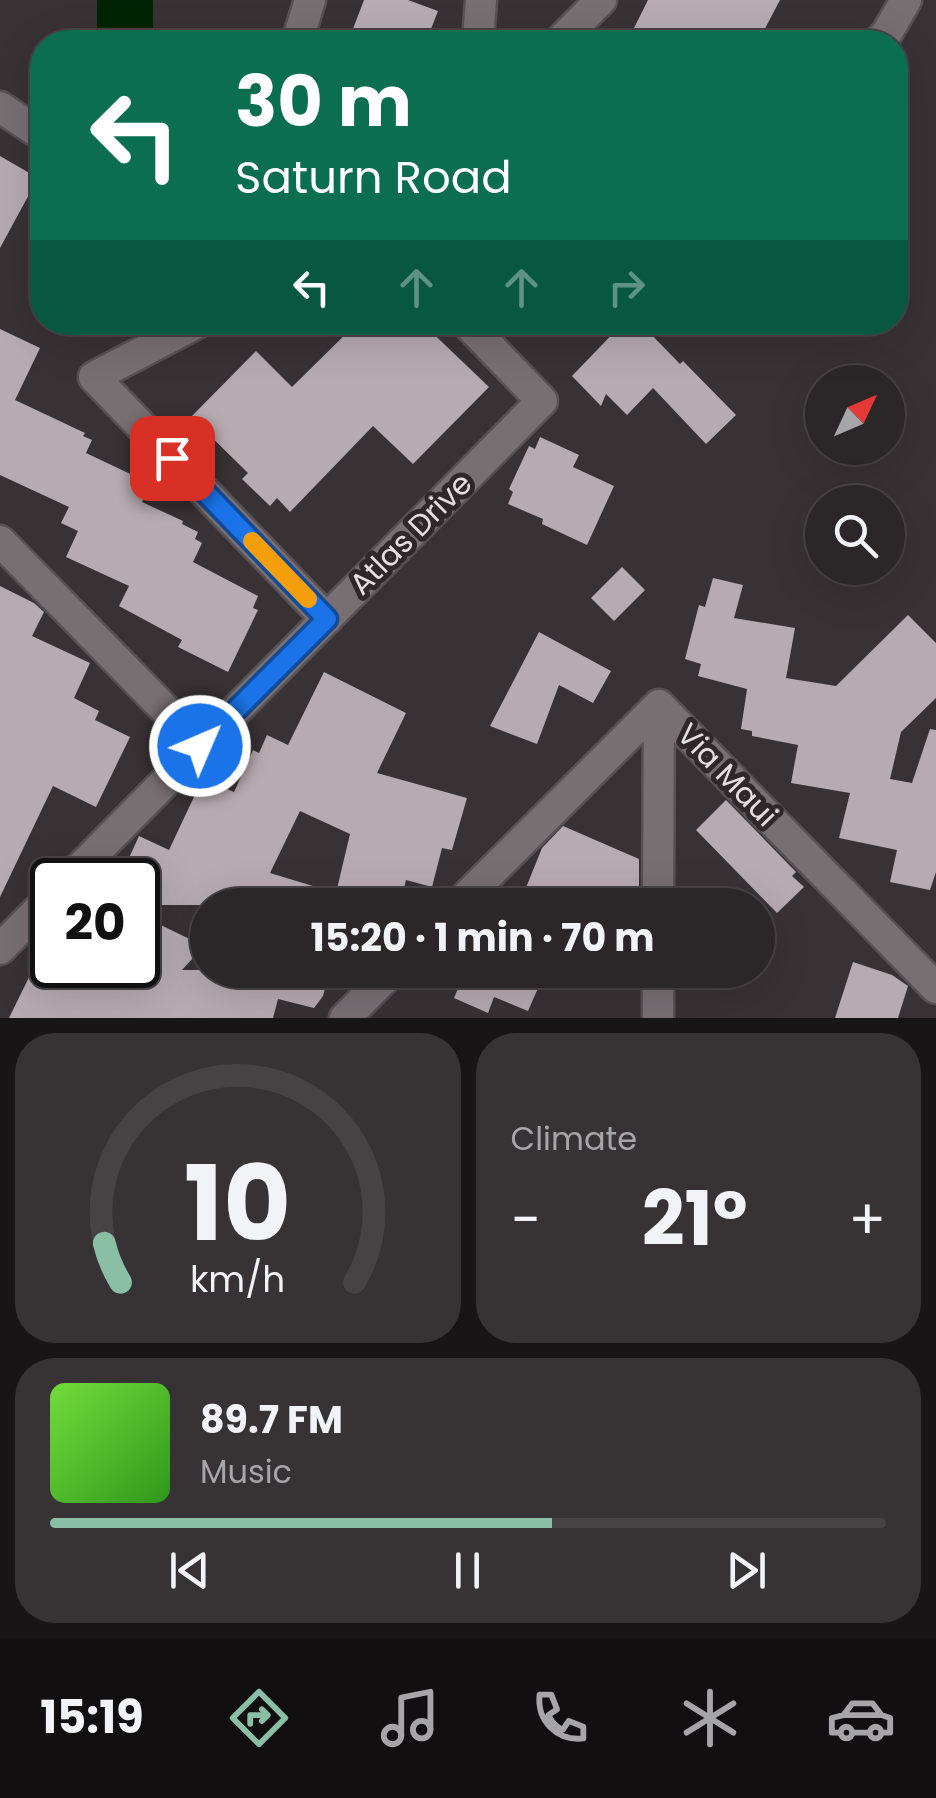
<!DOCTYPE html>
<html lang="en">
<head>
<meta charset="utf-8">
<style>
	:root { --surface:#2b2628; --page:#373234; --text:#f1f3f6; --muted:#a6a5a8; --line:#474345; --accent:#8abfa5 }
	body { margin:0; font-family:Poppins,sans-serif; background:var(--page); color:var(--text); height:100vh; display:flex; flex-direction:column; font-size:38px; white-space:nowrap }
	* { box-sizing:border-box; margin:0 }
	p { font-size:32px; color:var(--muted) }
	.icon { flex:none; width:55px; height:55px; fill:none; stroke:currentColor; stroke-width:2; stroke-linecap:round; stroke-linejoin:round }
	.map { position:relative; height:1018px; overflow:hidden }
	.panel { display:flex; flex-direction:column; gap:15px; padding:15px; background:#181516; flex:1 }
	.panel>* { flex:none }
	.guide { position:absolute; left:30px; top:30px; width:878px; height:305px; border-radius:40px; box-shadow:0 10px 40px #0002,0 0 0 2px var(--line); background:#0b6e4f; color:#fff; overflow:hidden }
	.needle { width:65px; rotate:46deg }
	.controls { position:absolute; left:805px; top:365px; display:grid; gap:20px }
	.controls a { display:grid; place-items:center; width:100px; height:100px; border-radius:50%; background:var(--surface); box-shadow:0 10px 40px #0002,0 0 0 2px var(--line); font-size:50px }
	.speed { position:absolute; left:30px; top:858px; display:flex; gap:20px; font-size:50px; font-weight:700; text-align:center }
	.speed>* { display:grid; place-content:center; width:130px; height:130px; border-radius:50%; background:var(--surface); box-shadow:0 10px 40px #0002,0 0 0 2px var(--line); line-height:1 }
	.speed .limit { border:5px solid #111; border-radius:15px; background:#fff; color:#111 }
	.pin { position:absolute; display:grid; place-items:center; width:85px; height:85px; color:#fff; margin:-42px; border-radius:20px; box-shadow:0 5px 15px #0006 }
	.me { position:absolute; width:110px; margin:-55px; rotate:45deg; stroke-linejoin:round; filter:drop-shadow(0 0 8px #0008) }
	.turn { display:flex; align-items:center; gap:35px; height:210px; padding:0 40px; font-size:45px }
	.turn .icon { width:130px; height:130px; stroke-width:2.5 }
	.turn b { display:block; font-size:70px; line-height:85px }
	.lanes { display:flex; align-items:center; height:95px; padding:0 40px; background:#0003; justify-content:center; gap:50px; direction:ltr }
	.lanes .off { opacity:.35 }
	.big { font-size:75px; font-weight:700; line-height:1.1 }
	.panel .card { flex:1; display:flex; flex-direction:column; justify-content:center; gap:15px; min-width:0; padding:0 35px; border-radius:40px; background:var(--page) }
	.panel .dial { align-items:center; gap:0 }
	.dial svg { height:260px; overflow:visible; fill:none; stroke:var(--line); stroke-width:7; stroke-linecap:round; text-anchor:middle }
	.dial text { fill:var(--text); stroke:none }
	.song { display:flex; align-items:center; gap:30px }
	.cover { width:120px; height:120px; border-radius:15px; background:linear-gradient(135deg,hsl(100 70% 55%),hsl(110 70% 35%)) }
	.played { height:10px; border-radius:5px; background:linear-gradient(90deg,var(--accent) 60%,var(--line) 60%) }
	.keys { display:flex; justify-content:space-around; direction:ltr }
	.heat { display:flex; justify-content:space-between; align-items:center; font-size:55px; direction:ltr }
	.panel .tiles { flex:1; display:grid; gap:15px; grid-template-columns:1fr 1fr }
	.card:last-child { grid-column:span 2 }
	.trip { position:absolute; left:190px; top:888px; width:585px; height:100px; border-radius:50px; background:var(--surface); box-shadow:0 10px 40px #0002,0 0 0 2px var(--line); font-weight:700; line-height:100px; text-align:center }
	.tabs { display:flex; height:160px; justify-content:space-around; align-items:center; background:#110f10; color:var(--muted) }
	.tabs .icon { width:70px; height:70px }
	.tabs .current { color:var(--accent) }
	.tabs b { font-size:45px; color:var(--text) }
	.map>svg:first-child { display:block }
	.water { fill:#002403 }
	.building { fill:#b5abb0; fill-rule:evenodd }
	.lines { fill:none; stroke-linecap:round; stroke-linejoin:round }
	.minor-casing { stroke:#575154; stroke-width:35 }
	.minor { stroke:#786f73; stroke-width:30 }
	.route-casing { stroke:#114b97; stroke-width:25 }
	.route { stroke:#1a73e8; stroke-width:18 }
	.slow { stroke:#f59e0b; stroke-width:18 }
	.labels { text-anchor:middle; stroke-width:10; stroke-linejoin:round; paint-order:stroke }
	.street-label { font-size:30px; fill:#e4dfe1; stroke:#2f282b }
</style>
</head>
<body>
<div class="map">
<svg width="936" height="1018" viewBox="0 0 936 1018">
	<rect width="100%" height="100%" fill="#393235"/>
	<!-- water -->
	<path class="water" d="M97,0H153V42H97Z"/>
	<!-- building -->
	<path class="building" d="M364,0H408L438,11L426,42H373L351,34Z
		M648,0H780L758,42H627Z
		M0,156L38,178L0,248Z
		M358,322H421L489,387L413,464L373,426L290,512L277,498L270,506L242,479L248,473L191,417L256,351L292,387Z
		M624,322H639L680,364L683,361L736,415L706,444L653,388L627,415L606,394L601,406L572,376Z
		M0,329L40,348L15,400L85,433L83,436L92,440L86,453L143,480L136,494L144,498L142,502L183,521L182,524L198,532L195,539L202,543L193,562L258,596L253,608L258,610L228,672L178,647L182,640L119,606L129,586L66,557L78,531L61,523L69,507L0,475Z
		M540,437L579,455L573,467L614,486L587,545L542,524L543,519L508,504L513,492L509,489L529,446L535,449Z
		M622,567L645,590L614,621L591,598Z
		M713,578L743,585L734,618L795,628L786,678L836,686L908,615L936,643V698L901,732L890,779L912,783L930,729L936,730V872L930,890L890,882L897,850L839,838L850,793L791,783L798,745L752,736V731L741,729L747,689L698,676L701,664L685,659L699,605L705,607Z
		M0,586L34,603L44,612L32,636L90,663L74,698L99,711L95,720L130,737L96,807L53,786L0,897Z
		M539,632L611,671L593,703L559,685L537,744L490,726Z
		M324,672L406,713L377,773L467,798L452,850L442,848L432,887L406,880L402,897L369,888L364,905H138V877L123,871L139,836L169,850L200,784L209,788L211,782L234,792L253,750L259,753L267,735L288,745ZM300,811L350,834L336,893L270,873Z
		M726,800L796,872L792,876L804,887L777,913L696,830Z
		M563,826L639,859V888L633,905H519L542,848Z
		M138,914L204,946L182,970H330L323,996L314,1008L278,999L273,1018H9L35,965H138Z
		M853,962L892,975L908,986L898,1018H835Z
		M432,970H546L528,1011L494,997L488,1013L454,998L461,982Z"/>
	<g class="lines">
		<defs>
			<path id="minor" d="M297,42L310,0
				M478,42L481,0
				M559,42L601,0
				M878,42L887,33L906,0
				M0,107L42,135
				M199,322L94,377L327,619
				M0,541L201,746
				M659,705L936,988
				M68,880L542,401L466,322
				M458,905L659,705
				M658,905L659,705
				M0,949L52,896
				M345,1018L393,970
				M658,1018V970"/>
		</defs>
		<!-- minor casing -->
		<use href="#minor" class="minor-casing"/>
		<!-- minor -->
		<use href="#minor" class="minor"/>
	</g>
	<g class="lines">
		<defs>
			<path id="route" d="M172,458L327,619L200,746"/>
		</defs>
		<!-- route casing -->
		<use href="#route" class="route-casing"/>
		<!-- route -->
		<use href="#route" class="route"/>
		<!-- slow -->
		<path class="slow" d="M252,541L308,599"/>
	</g>
	<g class="labels">
		<!-- street labels -->
		<g class="street-label">
			<text transform="translate(411 534) rotate(-45)" y="10">Atlas Drive</text>
			<text transform="translate(727 775) rotate(46)" y="10">Via Maui</text>
		</g>
	</g>
</svg>
<div class="controls">
<a><svg class="needle" viewBox="-14 -14 28 28"><path d="M0-13l5 13h-10z" fill="#e53935"/><path d="M0 13l5-13h-10z" fill="#a6a5a8"/></svg></a>
<a><svg class="icon" aria-label="search" viewBox="0 0 24 24"><circle cx="10" cy="10" r="6"/><path d="M15 15l6 6"/></svg></a>
</div>
<div class="speed"><div class="limit">20</div></div>
<div class="pin" style="left:172px;top:458px;background:#d93025"><svg class="icon" aria-label="arrive" viewBox="0 0 24 24"><path d="M6 21V4h12l-3 4 3 4H6"/></svg></div>
<svg class="me" style="left:200px;top:746px" viewBox="-20 -20 40 40"><circle r="17" fill="#1a73e8" stroke="#fff" stroke-width="3"/><path d="M0-11L8 9 0 5-8 9z" fill="#fff"/></svg>
<div class="trip">15:20 · 1 min · 70 m</div>
<div class="guide">
<div class="turn"><svg class="icon" aria-label="left" viewBox="0 0 24 24"><path d="M17 20v-9H6M10 6l-5 5 5 5"/></svg><div><b>30 m</b>Saturn Road</div></div>
<div class="lanes"><svg class="icon" aria-label="left" viewBox="0 0 24 24"><path d="M17 20v-9H6M10 6l-5 5 5 5"/></svg><svg class="icon off" aria-label="ahead" viewBox="0 0 24 24"><path d="M12 20V5M6 11l6-6 6 6"/></svg><svg class="icon off" aria-label="ahead" viewBox="0 0 24 24"><path d="M12 20V5M6 11l6-6 6 6"/></svg><svg class="icon off" aria-label="right" viewBox="0 0 24 24"><path d="M7 20v-9h11M14 6l5 5-5 5"/></svg></div>
</div>
</div>
<section class="panel">
<div class="tiles">
<div class="card dial"><svg viewBox="0 0 100 80">
<path d="M14 69A42 42 0 1 1 86 69"/>
<path d="M14 69A42 42 0 0 1 9 57" stroke="#8abfa5"/>
<text x="50" y="56" font-size="32" font-weight="700">10</text>
<text x="50" y="72" font-size="11">km/h</text>
</svg></div>
<div class="card"><p>Climate</p>
<div class="heat"><a>−</a><b class="big">21°</b><a>+</a></div>
</div>
<div class="card">
<div class="song"><i class="cover"></i><div><b>89.7 FM</b><p>Music</p></div></div>
<div class="played"></div>
<div class="keys"><svg class="icon" aria-label="previous" viewBox="0 0 24 24"><path d="M18 5L8 12l10 7zM5 5v14"/></svg><svg class="icon" aria-label="pause" viewBox="0 0 24 24"><path d="M8 5v14M16 5v14"/></svg><svg class="icon" aria-label="next" viewBox="0 0 24 24"><path d="M6 5l10 7-10 7zM19 5v14"/></svg></div>
</div>
</div>
</section>
<nav class="tabs">
<b>15:19</b>
<svg class="icon current" aria-label="directions" viewBox="0 0 24 24"><path d="M12 3l9 9-9 9-9-9zM9 14v-3h6M13 9l2 2-2 2"/></svg>
<svg class="icon" aria-label="music" viewBox="0 0 24 24"><path d="M9 18V5l10-2v13"/><circle cx="6" cy="18" r="3"/><circle cx="16" cy="16" r="3"/></svg>
<svg class="icon" aria-label="phone" viewBox="0 0 24 24"><path d="M5 4h4l2 5-3 2q2 4 5 5l2-3 5 2v4C11 20 4 13 5 4z"/></svg>
<svg class="icon" aria-label="climate" viewBox="0 0 24 24"><path d="M12 3v18M4 7l16 10M4 17L20 7"/></svg>
<svg class="icon" aria-label="car" viewBox="0 0 24 24"><path d="M5 17H2v-5l4-1 3-4h7l3 4 3 1v5h-3M9 17h6M6 11h13"/><circle cx="7" cy="17" r="2"/><circle cx="17" cy="17" r="2"/></svg>
</nav>
</body>
</html>
